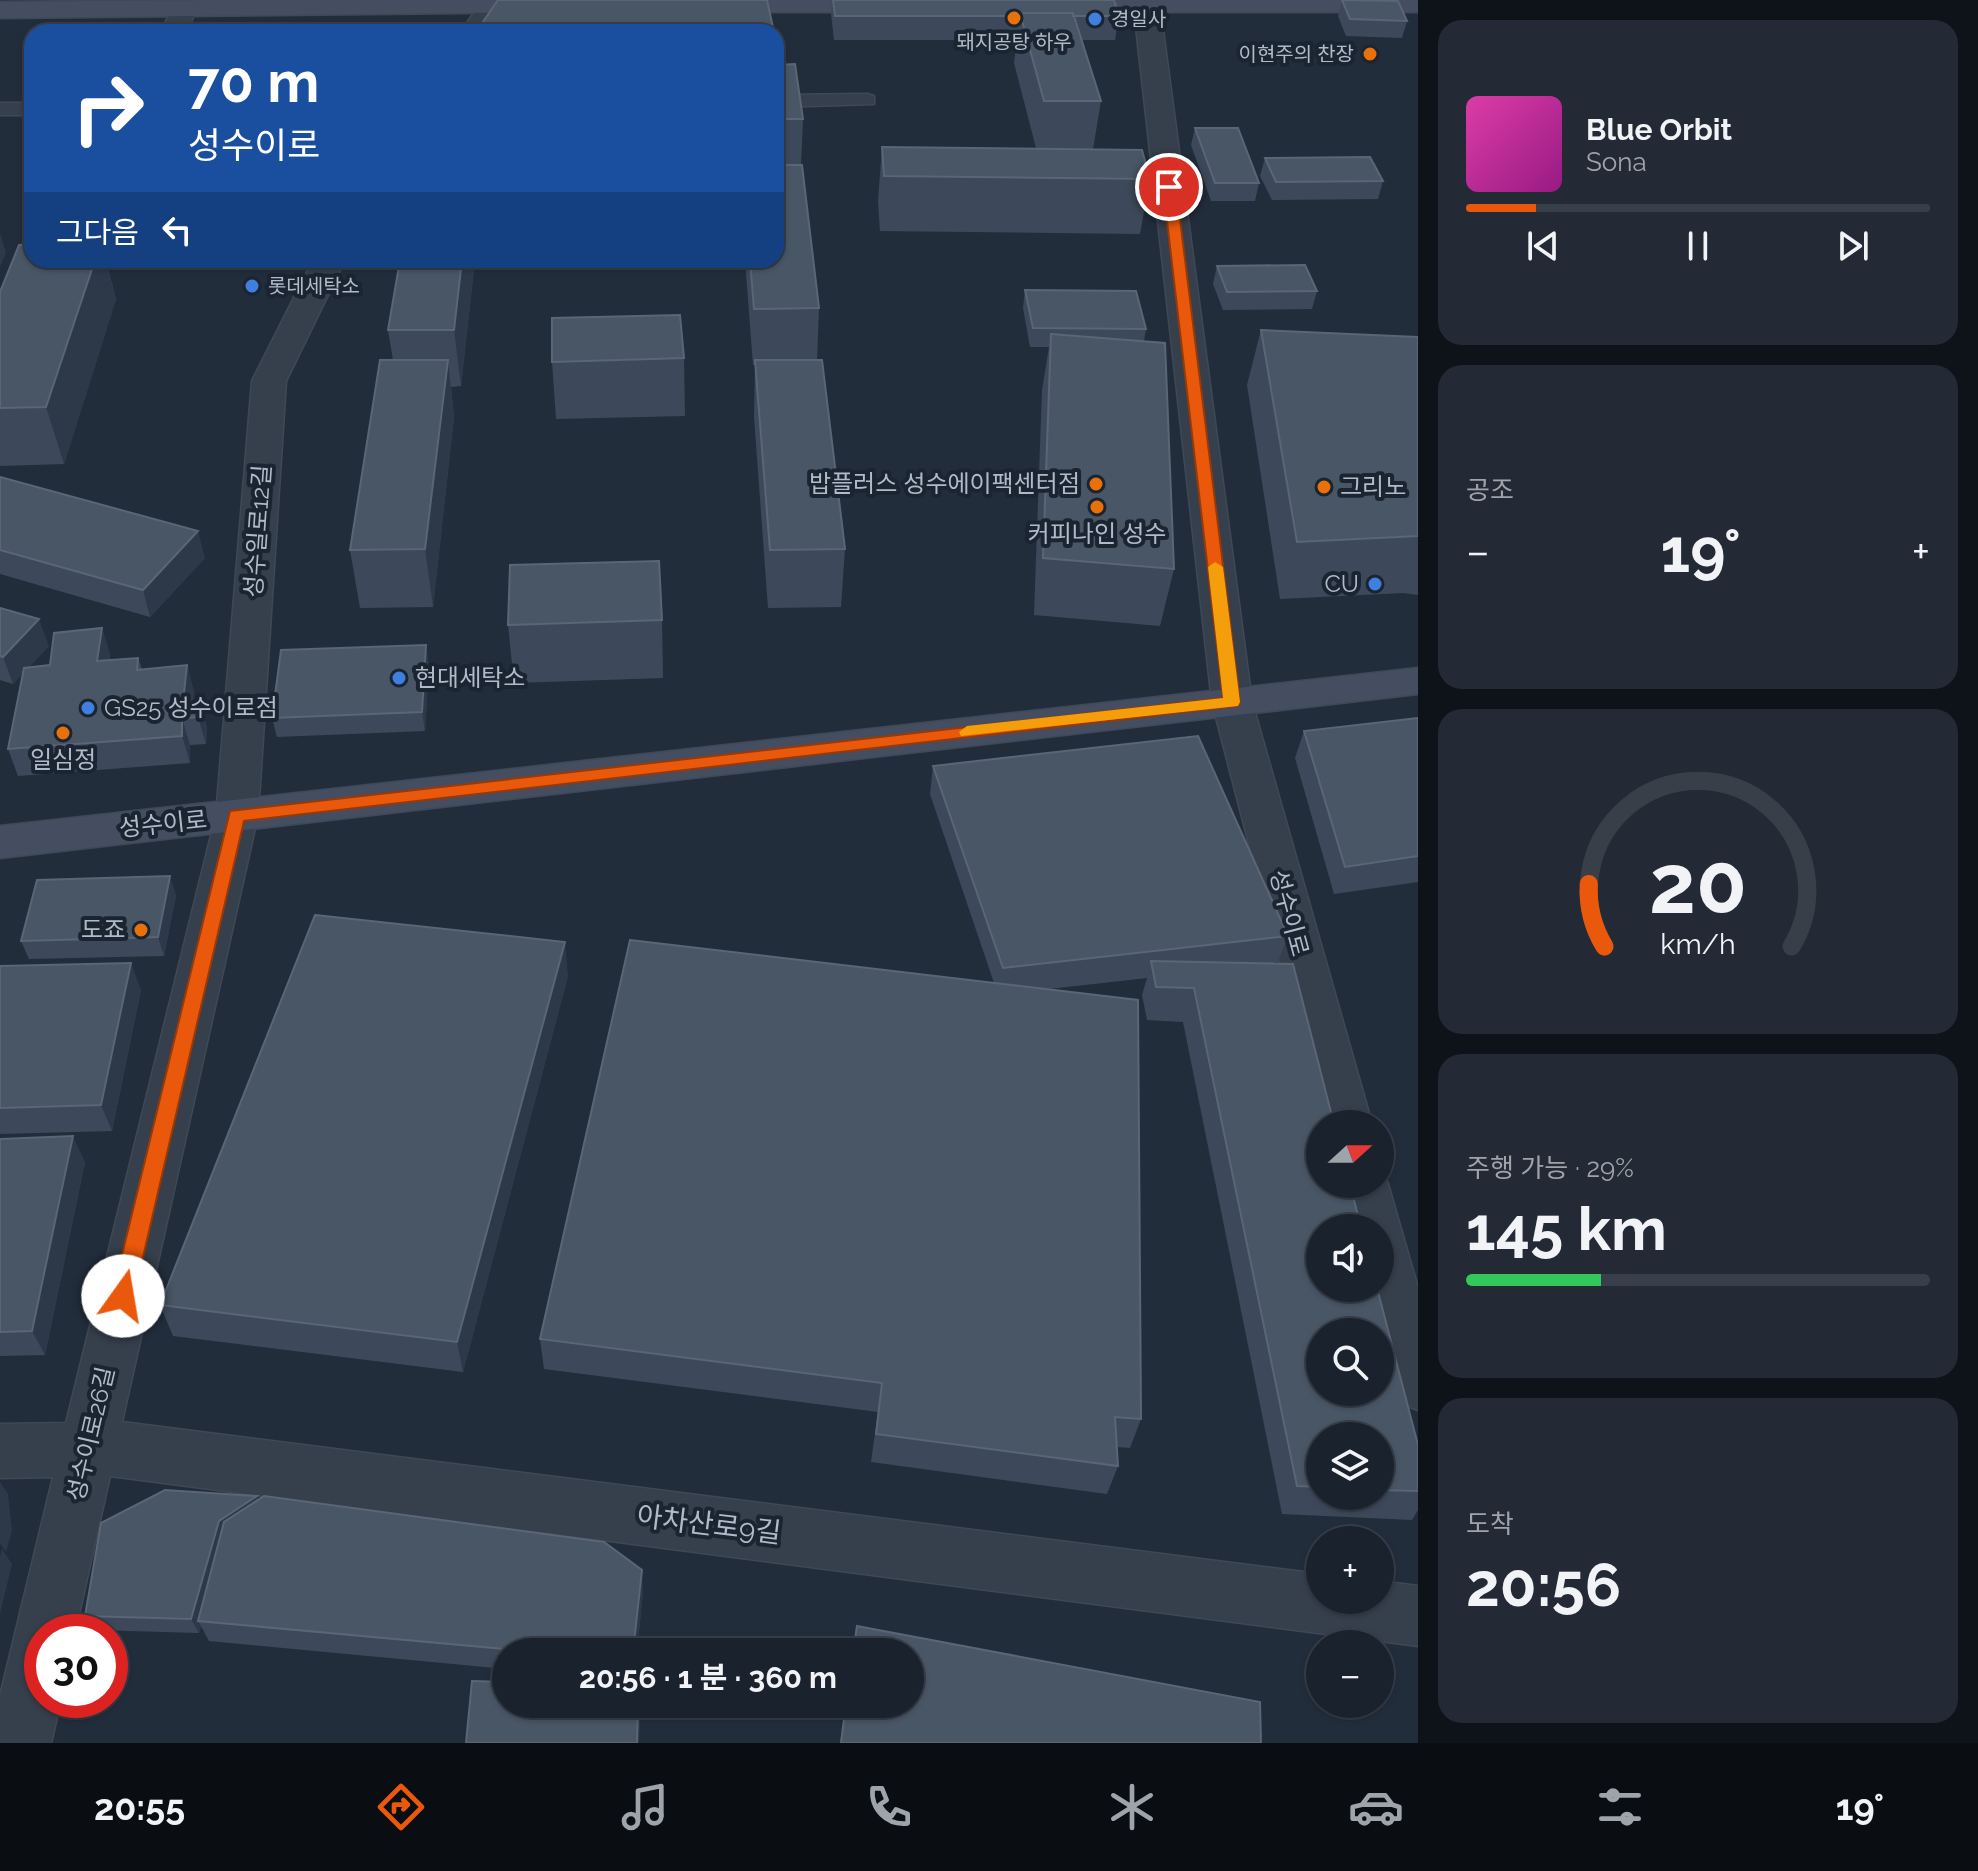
<!DOCTYPE html>
<html lang="ko">
<head>
<meta charset="utf-8">
<style>
	:root { --surface:#1a222d; --page:#232a35; --text:#f1f3f6; --muted:#9fa4aa; --line:#383f49; --accent:#ea580c }
	body { margin:0; font-family:Raleway,"Noto Sans KR",sans-serif; background:var(--page); color:var(--text); height:100vh; display:flex; flex-direction:column; font-size:30px; white-space:nowrap }
	* { box-sizing:border-box; margin:0 }
	p { font-size:26px; color:var(--muted) }
	.icon { flex:none; width:44px; height:44px; fill:none; stroke:currentColor; stroke-width:2; stroke-linecap:round; stroke-linejoin:round }
	.map { position:relative; flex:1; overflow:hidden }
	.panel { display:flex; flex-direction:column; gap:20px; padding:20px; background:#0e1319; width:560px }
	.panel>* { flex:none }
	.banner { position:absolute; left:24px; top:24px; width:760px; height:244px; border-radius:24px; box-shadow:0 2px 6px #0004,0 0 0 2px var(--line); background:#1a4fa0; color:#fff; overflow:hidden }
	.needle { width:52px; rotate:69deg }
	.controls { position:absolute; left:1306px; top:1110px; display:grid; gap:16px }
	.controls a { display:grid; place-items:center; width:88px; height:88px; border-radius:50%; background:var(--surface); box-shadow:0 2px 6px #0004,0 0 0 2px var(--line); font-size:40px }
	.speed { position:absolute; left:24px; top:1614px; display:flex; gap:16px; font-size:40px; font-weight:700; text-align:center }
	.speed>* { display:grid; place-content:center; width:104px; height:104px; border-radius:50%; background:var(--surface); box-shadow:0 2px 6px #0004,0 0 0 2px var(--line); line-height:1 }
	.speed .limit { border:12px solid #d22; background:#fff; color:#111 }
	.pin { position:absolute; display:grid; place-items:center; width:68px; height:68px; color:#fff; margin:-34px; border:4px solid #fff; border-radius:50%; box-shadow:0 2px 8px #0007 }
	.me { position:absolute; width:88px; margin:-44px; rotate:13deg; stroke-linejoin:round; filter:drop-shadow(0 0 6px #0008) }
	.turn { display:flex; align-items:center; gap:28px; height:168px; padding:0 32px; font-size:36px }
	.turn .icon { width:104px; height:104px; stroke-width:2.5 }
	.turn b { display:block; font-size:56px; line-height:68px }
	.then { display:flex; align-items:center; height:76px; padding:0 32px; background:#0003; gap:16px; font-size:30px }
	.big { font-size:60px; font-weight:700; line-height:1.1 }
	.panel .widget { flex:1; display:flex; flex-direction:column; justify-content:center; gap:12px; min-width:0; padding:0 28px; border-radius:24px; background:var(--page) }
	.panel .dial { align-items:center; gap:0 }
	.dial svg { height:208px; overflow:visible; fill:none; stroke:var(--line); stroke-width:7; stroke-linecap:round; text-anchor:middle }
	.dial text { fill:var(--text); stroke:none }
	.song { display:flex; align-items:center; gap:24px }
	.cover { width:96px; height:96px; border-radius:12px; background:linear-gradient(135deg,hsl(320 70% 55%),hsl(310 70% 35%)) }
	.played { height:8px; border-radius:4px; background:linear-gradient(90deg,var(--accent) 15%,var(--line) 15%) }
	.keys { display:flex; justify-content:space-around; direction:ltr }
	.heat { display:flex; justify-content:space-between; align-items:center; font-size:44px; direction:ltr }
	.charge { height:12px; border-radius:6px; background:linear-gradient(90deg,#34c759 29%,var(--line) 0) }
	.trip { position:absolute; left:492px; top:1638px; width:432px; height:80px; border-radius:40px; background:var(--surface); box-shadow:0 2px 6px #0004,0 0 0 2px var(--line); font-weight:700; line-height:80px; text-align:center }
	.tab-bar { display:flex; height:128px; justify-content:space-around; align-items:center; background:#0a0e12; color:var(--muted) }
	.tab-bar .icon { width:56px; height:56px }
	.tab-bar .selected { color:var(--accent) }
	.tab-bar b { font-size:36px; color:var(--text) }
	main { display:flex; flex:1; min-height:0 }
	.map>svg:first-child { display:block }
	.lines { fill:none; stroke-linecap:round; stroke-linejoin:round }
	.lane-casing { stroke:#3f4855; stroke-width:3 }
	.street-casing { stroke:#3f4855; stroke-width:3 }
	.secondary-casing { stroke:#3f4855; stroke-width:3 }
	.lane { fill:#363f4c; fill-rule:evenodd }
	.street { fill:#363f4c; fill-rule:evenodd }
	.secondary { fill:#444e60; fill-rule:evenodd }
	.wall { fill:#3d495a; fill-rule:evenodd }
	.shaded-wall { fill:#2d3949 }
	.building { fill:#495666; stroke:#5a6575; stroke-width:2; fill-rule:evenodd }
	.route { fill:#ea580c; stroke:#983908; stroke-width:2 }
	.slow { fill:#f59e0b }
	.food-dot { fill:#e8710a; stroke:#1b2431; stroke-width:3 }
	.shop-dot { fill:#3f7fe0; stroke:#1b2431; stroke-width:3 }
	.labels { text-anchor:middle; stroke-width:8; stroke-linejoin:round; paint-order:stroke }
	.far-poi-label { font-size:20px; fill:#b1bac8; stroke:#1b2431; text-anchor:start }
	.poi-label { font-size:24px; fill:#b1bac8; stroke:#1b2431; text-anchor:end }
	.street-label { font-size:24px; fill:#b1bac8; stroke:#1b2431 }
	.near-street-label { font-size:28px; fill:#b1bac8; stroke:#1b2431 }
</style>
</head>
<body>
<main>
<div class="map">
<svg width="1418" height="1743" viewBox="0 0 1418 1743">
	<rect width="100%" height="100%" fill="#222d3c"/>
	<g class="lines">
		<defs>
			<path id="lane" d="M867,94L874,96V104L776,107V95Z
				M0,103H32V115H0Z"/>
			<path id="street" d="M187,0L197,7L187,32H161L175,2Z
				M484,0H510L486,32H460Z
				M1133,0H1159L1252,702L1372,1124H1322L1212,702Z
				M313,260H345L286,381L258,815L122,1422L1320,1574V1600H1380V1581L1418,1586V1646L110,1476L75,1632H42V1700H61L51,1743H0V1696L53,1477L0,1478V1424L66,1423L216,815L252,381Z
				M1380,1168L1388,1184L1418,1288V1410L1399,1403L1380,1345V1332H1377L1365,1288H1380V1228H1349L1338,1184H1380Z"/>
			<path id="secondary" d="M211,0H566L569,4L556,12L0,18V2Z
				M698,0H902L905,4L892,12H708L699,9L695,4Z
				M1046,0H1418V12H1056L1047,9L1043,4Z
				M1418,668V694L0,858V826Z"/>
		</defs>
		<!-- lane casing -->
		<use href="#lane" class="lane-casing"/>
		<!-- street casing -->
		<use href="#street" class="street-casing"/>
		<!-- secondary casing -->
		<use href="#secondary" class="secondary-casing"/>
		<!-- lane -->
		<use href="#lane" class="lane"/>
		<!-- street -->
		<use href="#street" class="street"/>
		<!-- secondary -->
		<use href="#secondary" class="secondary"/>
	</g>
	<!-- wall -->
	<path class="wall" d="M832,0H1114L1119,16L1115,40H1081L1101,101L1093,149L1150,179L1140,234L880,231L878,201L882,147L1036,148L1014,63L1017,40H834L831,14Z
		M1342,0L1407,21L1402,38L1346,36L1338,16Z
		M776,41L780,58L779,65L803,119L801,165L819,308L817,360L845,549L841,607L768,608L754,417L755,365H753L745,260H776Z
		M1195,128L1259,183L1255,201H1211L1191,145Z
		M1265,158L1383,181L1378,199L1272,200L1260,176Z
		M32,260H155L152,269H108L116,299L64,464L0,466V292Z
		M400,260H475L461,386L451,387L454,417L433,607L360,608L350,550L393,360L388,330Z
		M1217,266L1317,291L1312,309L1223,310L1213,284Z
		M1025,290L1146,329L1144,341L1174,569L1160,626L1034,615L1042,390L1049,347H1030L1023,308Z
		M1261,330L1418,337V595L1403,593L1280,599L1247,385Z
		M684,358L685,416L556,419L552,362Z
		M0,477L205,558L150,617L0,574Z
		M0,608L49,646L28,668L50,665L102,628L110,655V660L138,658L142,669L187,665L194,692L193,701H200L207,728L206,744L190,745V763L18,776L8,749L23,673L13,684L0,680Z
		M662,620L663,678L514,683L508,625Z
		M429,664L425,731L277,737L272,718Z
		M1418,718V882L1334,894L1295,758L1304,731Z
		M933,766L1288,936L1278,962L1267,964L1418,1445V1510L1412,1520L1282,1514L1183,1022L1147,1020L1142,995L1147,978L1049,989L1141,1419L1130,1448L1117,1447L1118,1466L1107,1494L871,1462L878,1412L544,1369L540,1339L994,983L930,794ZM1320,1436H1380V1496H1320Z
		M176,895L164,956L29,959L21,941Z
		M0,966L141,990L112,1131L0,1134Z
		M568,976L463,1372L173,1336L160,1305Z
		M0,1139L85,1162L45,1355L0,1356Z
		M259,1499L643,1591L637,1652H506V1669L209,1641L201,1626L199,1633L95,1630L85,1616Z
		M857,1626L1261,1743H840L845,1704H910V1652H853Z"/>
	<!-- shaded-wall -->
	<path class="shaded-wall" d="M0,233L6,253L0,267Z
		M95,260H105L116,299L64,464L46,407Z
		M150,260H155L152,269Z
		M462,260H475L461,386L454,330Z
		M448,360L454,417L433,607L425,549Z
		M198,531L205,558L150,617L143,590Z
		M39,619L49,646L13,684L3,657Z
		M102,628L110,655L106,688L97,661Z
		M426,645L429,664L425,731L422,712Z
		M187,665L194,692L192,717L183,702Z
		M200,701L207,728L206,744L198,717Z
		M182,718L190,745V763L182,736Z
		M170,876L176,895L164,956L158,937Z
		M565,942L568,976L463,1372L457,1342Z
		M131,963L141,990L112,1131L101,1105Z
		M73,1136L85,1162L45,1355L32,1331Z
		M0,1482L8,1494L12,1531L6,1552L0,1543Z
		M257,1496L264,1511L198,1621L201,1626L199,1633L191,1619L219,1521Z
		M2,1549L12,1564L0,1614V1557Z
		M642,1570L643,1591L637,1652H633Z
		M638,1704H641L639,1743H637Z"/>
	<!-- building -->
	<path class="building" d="M498,0H767L774,32H476Z
		M833,0H1114L1119,16H1073V13H1020V16H835Z
		M1342,0L1398,1L1407,21L1350,19Z
		M1020,13H1073L1101,101H1044Z
		M776,41L780,58H776Z
		M795,64L803,119H776V65Z
		M1195,128H1238L1259,183H1215Z
		M882,147L1142,150L1150,179L884,176Z
		M1370,157L1383,181L1276,182L1265,158Z
		M776,165H802L819,308L754,309L750,260H776Z
		M32,244V260H95L46,407L0,408V292L19,245Z
		M400,260H462L454,330H388Z
		M1305,265L1317,291L1227,292L1217,266Z
		M1025,290L1136,291L1146,329L1033,328Z
		M680,315L684,358L552,362V318Z
		M1261,330L1418,337V536L1297,542Z
		M1051,334L1165,343L1174,569L1043,558Z
		M380,360H448L425,549L350,550Z
		M755,360H822L845,549L770,550Z
		M0,477L198,531L143,590L0,550Z
		M659,561L662,620L508,625L510,565Z
		M0,608L39,619L3,657L0,656Z
		M102,628L97,661L138,658L137,670L187,665L183,702L200,701L198,717L182,718V736L8,749L24,668L50,665L54,633Z
		M426,645L422,712L272,718L281,650Z
		M1418,718V856L1345,867L1304,731Z
		M1198,736L1288,936L1003,968L933,766Z
		M170,876L158,937L21,941L37,880Z
		M315,915L565,942L457,1342L160,1305Z
		M630,940L1138,1000L1141,1419L1115,1417L1118,1466L876,1434L882,1383L540,1339Z
		M1151,961L1293,964L1334,1124H1320V1184H1350L1361,1228H1320V1288H1377L1418,1445V1491L1380,1490V1436H1320V1487L1297,1486L1194,988L1156,987ZM1320,1332H1380V1392H1320Z
		M131,963L101,1105L0,1108V966Z
		M73,1136L32,1331L0,1332V1139Z
		M165,1490L257,1496L219,1521L191,1619L85,1616L101,1523Z
		M264,1496L604,1542L642,1570L633,1652H537L198,1621L224,1522Z
		M857,1626L1260,1702L1261,1743H841L846,1704H910V1652H853Z
		M472,1681L506,1682V1704H638L637,1743H466Z"/>
	<!-- route -->
	<path class="route" d="M1169,184L1176,187L1240,702L1238,706L244,821L134,1296L131,1303L123,1306L115,1303L112,1296L230,811L1223,698L1163,187Z"/>
	<!-- slow -->
	<path class="slow" d="M1215,562L1223,567L1240,702L1238,706L961,736L959,732L967,726L1223,698L1208,567Z"/>
	<!-- markers -->
	<g class="food-dot">
		<circle cx="1014" cy="18" r="8"/>
		<circle cx="1370" cy="54" r="8"/>
		<circle cx="1096" cy="484" r="8"/>
		<circle cx="1324" cy="487" r="8"/>
		<circle cx="1097" cy="507" r="8"/>
		<circle cx="63" cy="733" r="8"/>
		<circle cx="141" cy="930" r="8"/>
	</g>
	<g class="shop-dot">
		<circle cx="1095" cy="19" r="8"/>
		<circle cx="252" cy="286" r="8"/>
		<circle cx="1375" cy="584" r="8"/>
		<circle cx="399" cy="678" r="8"/>
		<circle cx="88" cy="708" r="8"/>
	</g>
	<g class="labels">
		<!-- far-poi labels -->
		<g class="far-poi-label">
			<text x="1111" y="26">경일사</text>
			<text x="1014" y="49" text-anchor="middle">돼지공탕 하우</text>
			<text x="1354" y="61" text-anchor="end">이현주의 찬장</text>
			<text x="268" y="293">롯데세탁소</text>
		</g>
		<!-- poi labels -->
		<g class="poi-label">
			<text x="1080" y="492">밥플러스 성수에이팩센터점</text>
			<text x="1340" y="495" text-anchor="start">그리노</text>
			<text x="1097" y="542" text-anchor="middle">커피나인 성수</text>
			<text x="1359" y="592">CU</text>
			<text x="415" y="686" text-anchor="start">현대세탁소</text>
			<text x="104" y="716" text-anchor="start">GS25 성수이로점</text>
			<text x="63" y="768" text-anchor="middle">일심정</text>
			<text x="125" y="938">도죠</text>
		</g>
		<!-- street labels -->
		<g class="street-label">
			<text transform="translate(258 531) rotate(-86)" y="8">성수일로12길</text>
			<text transform="translate(163 824) rotate(-6)" y="8">성수이로</text>
			<text transform="translate(1289 913) rotate(75)" y="8">성수이로</text>
			<text transform="translate(91 1434) rotate(-77)" y="8">성수이로26길</text>
		</g>
		<!-- near-street labels -->
		<g class="near-street-label">
			<text transform="translate(709 1524) rotate(7)" y="10">아차산로9길</text>
		</g>
	</g>
</svg>
<div class="controls">
<a><svg class="needle" viewBox="-14 -14 28 28"><path d="M0-13l5 13h-10z" fill="#e53935"/><path d="M0 13l5-13h-10z" fill="#9fa4aa"/></svg></a>
<a><svg class="icon" aria-label="sound" viewBox="0 0 24 24"><path d="M4 9h4l5-4v14l-5-4H4zM17 9q2 3 0 6"/></svg></a>
<a><svg class="icon" aria-label="search" viewBox="0 0 24 24"><circle cx="10" cy="10" r="6"/><path d="M15 15l6 6"/></svg></a>
<a><svg class="icon" aria-label="layers" viewBox="0 0 24 24"><path d="M12 4l9 5-9 5-9-5zM3 14l9 5 9-5"/></svg></a>
<a>+</a>
<a>−</a>
</div>
<div class="speed"><div class="limit">30</div></div>
<div class="pin" style="left:1169px;top:187px;background:#d93025"><svg class="icon" aria-label="arrive" viewBox="0 0 24 24"><path d="M6 21V4h12l-3 4 3 4H6"/></svg></div>
<svg class="me" style="left:123px;top:1296px" viewBox="-20 -20 40 40"><circle r="19" fill="#fff"/><path d="M0-13L10 11 0 6-10 11z" fill="#ea580c"/></svg>
<div class="trip">20:56 · 1 분 · 360 m</div>
<div class="banner">
<div class="turn"><svg class="icon" aria-label="right" viewBox="0 0 24 24"><path d="M7 20v-9h11M14 6l5 5-5 5"/></svg><div><b>70 m</b>성수이로</div></div>
<div class="then">그다음<svg class="icon" aria-label="left" viewBox="0 0 24 24"><path d="M17 20v-9H6M10 6l-5 5 5 5"/></svg></div>
</div>
</div>
<section class="panel">
<div class="widget">
<div class="song"><i class="cover"></i><div><b>Blue Orbit</b><p>Sona</p></div></div>
<div class="played"></div>
<div class="keys"><svg class="icon" aria-label="previous" viewBox="0 0 24 24"><path d="M18 5L8 12l10 7zM5 5v14"/></svg><svg class="icon" aria-label="pause" viewBox="0 0 24 24"><path d="M8 5v14M16 5v14"/></svg><svg class="icon" aria-label="next" viewBox="0 0 24 24"><path d="M6 5l10 7-10 7zM19 5v14"/></svg></div>
</div>
<div class="widget"><p>공조</p>
<div class="heat"><a>−</a><b class="big">19°</b><a>+</a></div>
</div>
<div class="widget dial"><svg viewBox="0 0 100 80">
<path d="M14 69A42 42 0 1 1 86 69"/>
<path d="M14 69A42 42 0 0 1 8 45" stroke="#ea580c"/>
<text x="50" y="56" font-size="32" font-weight="700">20</text>
<text x="50" y="72" font-size="11">km/h</text>
</svg></div>
<div class="widget"><p>주행 가능 · 29%</p><b class="big">145 km</b><div class="charge"></div></div>
<div class="widget"><p>도착</p><b class="big">20:56</b></div>
</section>
</main>
<nav class="tab-bar">
<b>20:55</b>
<svg class="icon selected" aria-label="directions" viewBox="0 0 24 24"><path d="M12 3l9 9-9 9-9-9zM9 14v-3h6M13 9l2 2-2 2"/></svg>
<svg class="icon" aria-label="music" viewBox="0 0 24 24"><path d="M9 18V5l10-2v13"/><circle cx="6" cy="18" r="3"/><circle cx="16" cy="16" r="3"/></svg>
<svg class="icon" aria-label="phone" viewBox="0 0 24 24"><path d="M5 4h4l2 5-3 2q2 4 5 5l2-3 5 2v4C11 20 4 13 5 4z"/></svg>
<svg class="icon" aria-label="climate" viewBox="0 0 24 24"><path d="M12 3v18M4 7l16 10M4 17L20 7"/></svg>
<svg class="icon" aria-label="car" viewBox="0 0 24 24"><path d="M5 17H2v-5l4-1 3-4h7l3 4 3 1v5h-3M9 17h6M6 11h13"/><circle cx="7" cy="17" r="2"/><circle cx="17" cy="17" r="2"/></svg>
<svg class="icon" aria-label="filters" viewBox="0 0 24 24"><path d="M4 7h16M4 17h16"/><circle cx="9" cy="7" r="2"/><circle cx="15" cy="17" r="2"/></svg>
<b>19°</b>
</nav>
</body>
</html>
